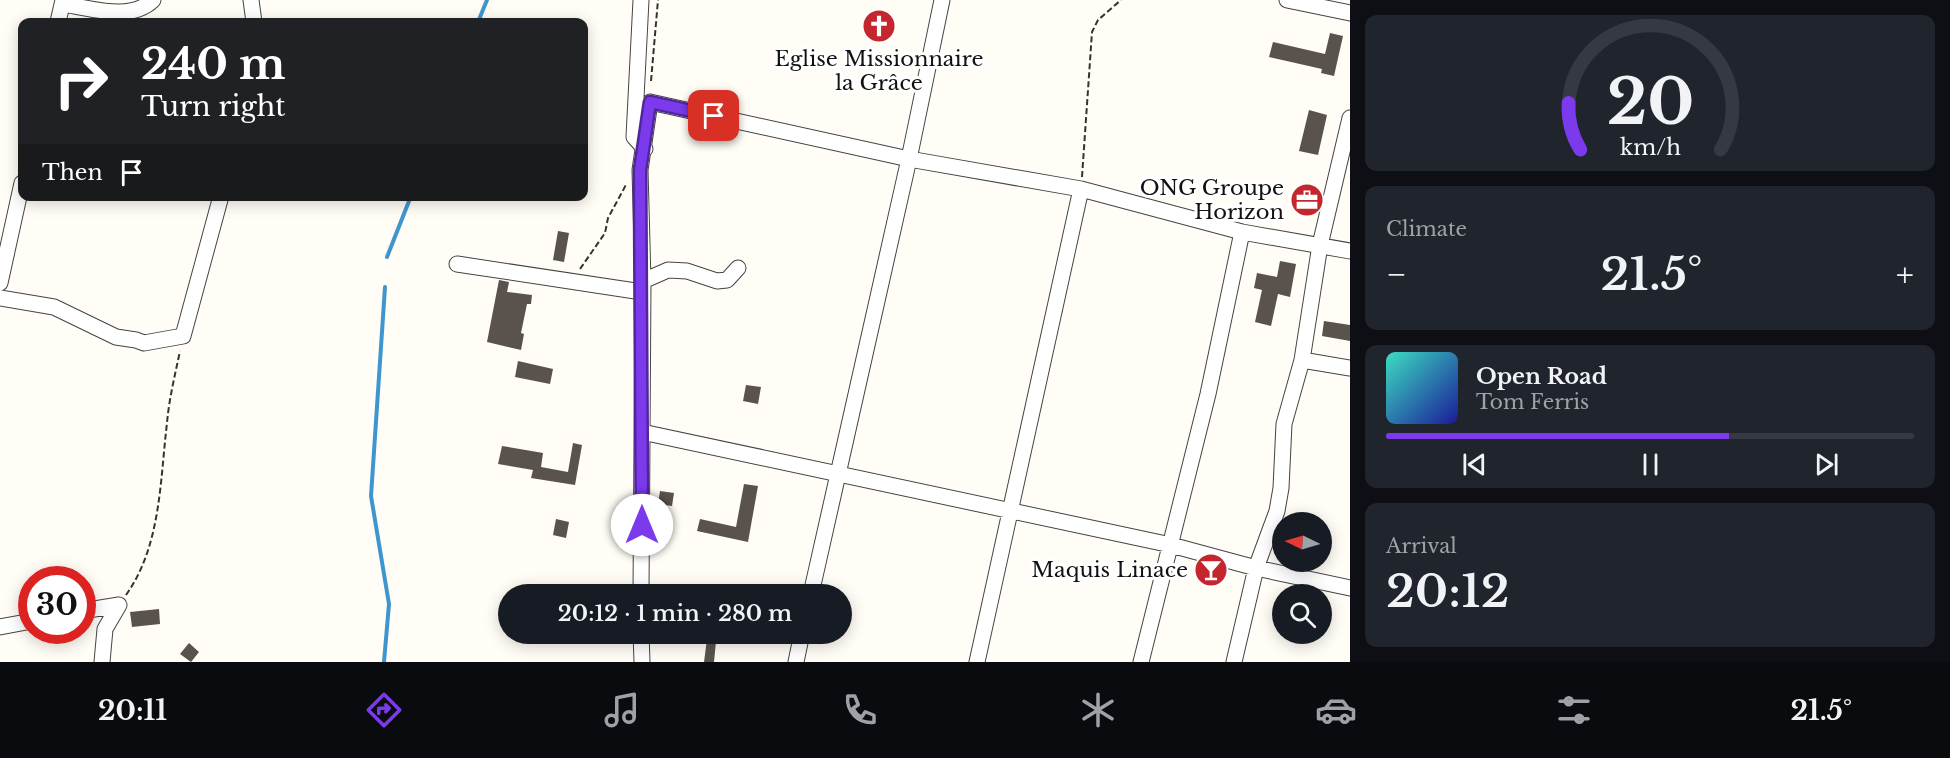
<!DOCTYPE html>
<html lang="en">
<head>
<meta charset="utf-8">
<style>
	:root { --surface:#171b24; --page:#20242c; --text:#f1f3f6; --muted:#9ea1a6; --line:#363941; --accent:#7c3aed }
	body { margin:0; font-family:"Libre Baskerville",serif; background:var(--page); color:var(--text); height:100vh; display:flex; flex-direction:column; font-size:22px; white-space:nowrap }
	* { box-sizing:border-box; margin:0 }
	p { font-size:20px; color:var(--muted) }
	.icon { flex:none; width:33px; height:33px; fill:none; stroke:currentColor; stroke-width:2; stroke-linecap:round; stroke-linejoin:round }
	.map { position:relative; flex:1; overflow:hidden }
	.side { display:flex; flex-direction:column; gap:15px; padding:15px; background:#0d0f14; width:600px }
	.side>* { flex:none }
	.top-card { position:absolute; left:18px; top:18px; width:570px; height:183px; border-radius:12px; box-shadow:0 3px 15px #0003; background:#202124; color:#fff; overflow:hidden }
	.needle { width:39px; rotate:275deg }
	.buttons { position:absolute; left:1272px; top:512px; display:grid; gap:12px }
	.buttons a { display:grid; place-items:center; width:60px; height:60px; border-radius:50%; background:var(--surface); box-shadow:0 3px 15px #0003; font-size:30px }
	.speed { position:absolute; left:18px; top:566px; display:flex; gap:12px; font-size:30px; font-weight:700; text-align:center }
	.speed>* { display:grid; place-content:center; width:78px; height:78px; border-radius:50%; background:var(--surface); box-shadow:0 3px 15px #0003; line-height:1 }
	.speed .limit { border:9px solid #d22; background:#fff; color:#111 }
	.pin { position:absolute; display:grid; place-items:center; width:51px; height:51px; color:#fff; margin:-26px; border-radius:12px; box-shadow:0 3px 9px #0006 }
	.me { position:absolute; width:66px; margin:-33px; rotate:0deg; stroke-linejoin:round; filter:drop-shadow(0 0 4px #0008) }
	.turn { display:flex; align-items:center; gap:21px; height:126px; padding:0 24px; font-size:27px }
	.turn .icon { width:78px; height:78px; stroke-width:2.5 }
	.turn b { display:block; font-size:42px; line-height:51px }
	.then { display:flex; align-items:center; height:57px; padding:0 24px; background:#0003; gap:12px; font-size:22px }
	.big { font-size:45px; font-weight:600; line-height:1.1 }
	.side .card { flex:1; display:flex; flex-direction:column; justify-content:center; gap:9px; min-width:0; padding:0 21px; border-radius:12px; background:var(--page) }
	.side .dial { align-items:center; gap:0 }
	.dial svg { height:156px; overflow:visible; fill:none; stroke:var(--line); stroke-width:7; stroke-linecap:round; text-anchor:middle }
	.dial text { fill:var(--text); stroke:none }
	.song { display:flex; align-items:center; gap:18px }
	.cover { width:72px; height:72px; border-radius:9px; background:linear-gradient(135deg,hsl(170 70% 55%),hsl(240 70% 35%)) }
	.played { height:6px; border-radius:3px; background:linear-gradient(90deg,var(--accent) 65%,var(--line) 65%) }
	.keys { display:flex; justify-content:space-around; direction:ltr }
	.heat { display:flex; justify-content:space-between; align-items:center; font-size:33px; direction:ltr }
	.trip { position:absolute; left:498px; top:584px; width:354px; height:60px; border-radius:30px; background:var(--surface); box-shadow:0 3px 15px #0003; font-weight:600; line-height:60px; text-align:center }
	.tab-bar { display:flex; height:96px; justify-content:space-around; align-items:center; background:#090b0e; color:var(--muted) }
	.tab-bar .icon { width:42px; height:42px }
	.tab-bar .active { color:var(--accent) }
	.tab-bar b { font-size:27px; color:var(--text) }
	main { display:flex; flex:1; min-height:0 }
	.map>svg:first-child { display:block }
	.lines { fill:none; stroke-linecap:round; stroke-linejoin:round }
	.stream { stroke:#3f96cf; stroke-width:4 }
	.building { fill:#5a524d }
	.minor-casing { stroke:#444; stroke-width:17 }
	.path { stroke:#333; stroke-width:2; stroke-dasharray:6 3; stroke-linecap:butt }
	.minor { stroke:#fff; stroke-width:15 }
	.route-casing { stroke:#51269a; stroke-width:15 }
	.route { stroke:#7c3aed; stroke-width:10 }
	.labels { text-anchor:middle; stroke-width:6; stroke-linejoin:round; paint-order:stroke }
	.poi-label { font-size:21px; fill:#111; stroke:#fff; text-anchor:end }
</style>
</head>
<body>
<main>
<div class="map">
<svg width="1350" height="662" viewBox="0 0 1350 662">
	<rect width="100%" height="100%" fill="#fffdf5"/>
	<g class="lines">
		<!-- stream -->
		<path class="stream" d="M478,22L487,0
			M387,257L411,196
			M384,662L389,604L371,496L385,287"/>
	</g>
	<!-- building -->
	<path class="building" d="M1330,33L1343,36L1334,76L1321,73L1322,69L1269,57L1273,42L1325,54Z
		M1309,110L1327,115L1318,155L1299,151Z
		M558,231L569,233L564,262L553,260Z
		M1280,261L1296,264L1290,297L1278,294L1271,326L1255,322L1262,290L1254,288L1257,273L1277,277Z
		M499,280L509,282L507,292L532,295L531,304H527L521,333L524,334L521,350L487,342Z
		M1324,321L1350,325V341L1322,336Z
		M518,361L553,369L550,384L515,377Z
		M746,385L761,387L758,404L743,401Z
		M573,443L582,445L575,485L531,478L533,470L498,464L502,446L543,453L541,467L568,472Z
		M744,484L758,486L748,542L697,531L700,519L736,527Z
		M660,491L674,493L672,506L658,504Z
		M556,519L569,522L566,538L553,535Z
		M159,609L160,624L132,627L130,612Z
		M707,639L716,641L714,662H704Z
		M189,643L199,652L191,662L180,654Z"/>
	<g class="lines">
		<defs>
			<path id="minor" d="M251,0L254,22
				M641,0L634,137L645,149
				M1287,0L1350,13
				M63,4C91,8 130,22 153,0
				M58,22L63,0
				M457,264L642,292
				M643,281L668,270L687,271L717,281L727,280L738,268
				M0,283L22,183
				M0,298L54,307L116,337L136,340L144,343L183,336L221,196
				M1302,360L1350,368
				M642,432L1171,545L1256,568L1350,588
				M641,594L643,281L640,170L650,102L909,159L1081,189L1242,232L1350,251
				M811,594L909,159L942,0
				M82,611L119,605L105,629L102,662
				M0,627L32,621
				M641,633L642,662
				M796,662L802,633
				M977,662L1081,189
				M1141,662L1208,394L1242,232
				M1234,662L1256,568L1277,511L1281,488L1284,424L1302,360L1320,245L1350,118"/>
		</defs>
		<!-- minor casing -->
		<use href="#minor" class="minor-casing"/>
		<!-- path -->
		<path class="path" d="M651,81L658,0
			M1082,177L1092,32L1098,20L1121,0
			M580,269L605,233L608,218L627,183
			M126,595C161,546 160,481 167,423C169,399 175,375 180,351"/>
		<!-- minor -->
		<use href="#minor" class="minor"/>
	</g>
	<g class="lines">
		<defs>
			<path id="route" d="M642,525L640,170L650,102L714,116"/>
		</defs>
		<!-- route casing -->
		<use href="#route" class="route-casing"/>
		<!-- route -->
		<use href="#route" class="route"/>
	</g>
	<!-- icons -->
	<defs>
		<symbol id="church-disc" viewBox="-11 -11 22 22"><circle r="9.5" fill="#c4262e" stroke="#fff"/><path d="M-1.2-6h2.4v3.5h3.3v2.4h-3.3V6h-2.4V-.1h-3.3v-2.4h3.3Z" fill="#fff"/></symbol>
		<symbol id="office-disc" viewBox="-11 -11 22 22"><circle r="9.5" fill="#c4262e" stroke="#fff"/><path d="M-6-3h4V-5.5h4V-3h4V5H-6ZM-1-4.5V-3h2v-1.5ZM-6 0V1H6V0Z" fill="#fff"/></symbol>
		<symbol id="bar-disc" viewBox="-11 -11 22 22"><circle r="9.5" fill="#c4262e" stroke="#fff"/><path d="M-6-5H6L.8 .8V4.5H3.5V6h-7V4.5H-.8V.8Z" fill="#fff"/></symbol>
	</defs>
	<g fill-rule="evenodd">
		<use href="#church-disc" x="860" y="7" width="38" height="38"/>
		<use href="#office-disc" x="1288" y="181" width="38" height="38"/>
		<use href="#bar-disc" x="1192" y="551" width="38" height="38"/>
	</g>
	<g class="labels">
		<!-- poi labels -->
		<g class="poi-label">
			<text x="879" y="66" text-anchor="middle">Eglise Missionnaire<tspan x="879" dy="24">la Grâce</tspan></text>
			<text x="1284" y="195">ONG Groupe<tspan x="1284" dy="24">Horizon</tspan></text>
			<text x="1188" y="577">Maquis Linace</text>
		</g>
	</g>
</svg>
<div class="buttons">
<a><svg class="needle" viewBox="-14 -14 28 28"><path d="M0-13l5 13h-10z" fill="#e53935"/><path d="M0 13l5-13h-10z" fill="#9ea1a6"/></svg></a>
<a><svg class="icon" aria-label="search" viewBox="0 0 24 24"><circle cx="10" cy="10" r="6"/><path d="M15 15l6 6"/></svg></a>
</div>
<div class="speed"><div class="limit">30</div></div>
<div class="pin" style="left:714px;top:116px;background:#d93025"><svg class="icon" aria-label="arrive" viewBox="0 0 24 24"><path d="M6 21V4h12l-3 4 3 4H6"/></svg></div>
<svg class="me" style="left:642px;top:525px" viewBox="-20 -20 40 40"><circle r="19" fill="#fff"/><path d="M0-13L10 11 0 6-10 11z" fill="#7c3aed"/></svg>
<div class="trip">20:12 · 1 min · 280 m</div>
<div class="top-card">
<div class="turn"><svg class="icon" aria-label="right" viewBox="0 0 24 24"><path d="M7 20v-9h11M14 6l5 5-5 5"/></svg><div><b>240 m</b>Turn right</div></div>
<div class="then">Then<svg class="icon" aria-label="arrive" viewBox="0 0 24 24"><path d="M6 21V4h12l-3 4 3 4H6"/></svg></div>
</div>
</div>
<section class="side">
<div class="card dial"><svg viewBox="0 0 100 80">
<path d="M14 69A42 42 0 1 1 86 69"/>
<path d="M14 69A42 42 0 0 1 8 45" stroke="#7c3aed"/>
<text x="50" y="56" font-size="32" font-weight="700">20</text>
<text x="50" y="72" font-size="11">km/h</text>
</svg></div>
<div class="card"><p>Climate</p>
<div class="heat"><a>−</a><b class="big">21.5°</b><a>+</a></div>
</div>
<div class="card">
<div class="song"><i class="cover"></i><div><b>Open Road</b><p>Tom Ferris</p></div></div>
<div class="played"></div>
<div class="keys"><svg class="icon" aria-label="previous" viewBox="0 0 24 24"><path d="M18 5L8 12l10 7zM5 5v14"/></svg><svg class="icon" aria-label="pause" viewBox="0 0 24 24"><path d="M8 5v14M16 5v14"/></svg><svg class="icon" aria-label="next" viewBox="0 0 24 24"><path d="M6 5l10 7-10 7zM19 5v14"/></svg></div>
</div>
<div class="card"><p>Arrival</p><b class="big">20:12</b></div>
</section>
</main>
<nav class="tab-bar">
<b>20:11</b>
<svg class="icon active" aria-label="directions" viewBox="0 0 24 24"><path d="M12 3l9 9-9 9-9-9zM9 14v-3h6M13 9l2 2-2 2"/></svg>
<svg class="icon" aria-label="music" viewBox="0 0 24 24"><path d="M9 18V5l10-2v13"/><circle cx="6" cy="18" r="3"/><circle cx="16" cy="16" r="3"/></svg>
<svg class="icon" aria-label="phone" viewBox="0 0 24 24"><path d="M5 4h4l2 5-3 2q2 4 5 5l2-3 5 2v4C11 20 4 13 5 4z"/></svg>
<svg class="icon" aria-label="climate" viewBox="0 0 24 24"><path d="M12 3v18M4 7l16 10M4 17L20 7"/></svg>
<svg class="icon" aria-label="car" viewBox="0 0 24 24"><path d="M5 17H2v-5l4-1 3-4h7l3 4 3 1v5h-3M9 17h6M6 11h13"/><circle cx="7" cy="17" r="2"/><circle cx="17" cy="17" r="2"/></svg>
<svg class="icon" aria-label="filters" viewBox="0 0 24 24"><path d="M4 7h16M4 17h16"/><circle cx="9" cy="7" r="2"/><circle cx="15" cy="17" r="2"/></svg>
<b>21.5°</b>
</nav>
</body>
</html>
